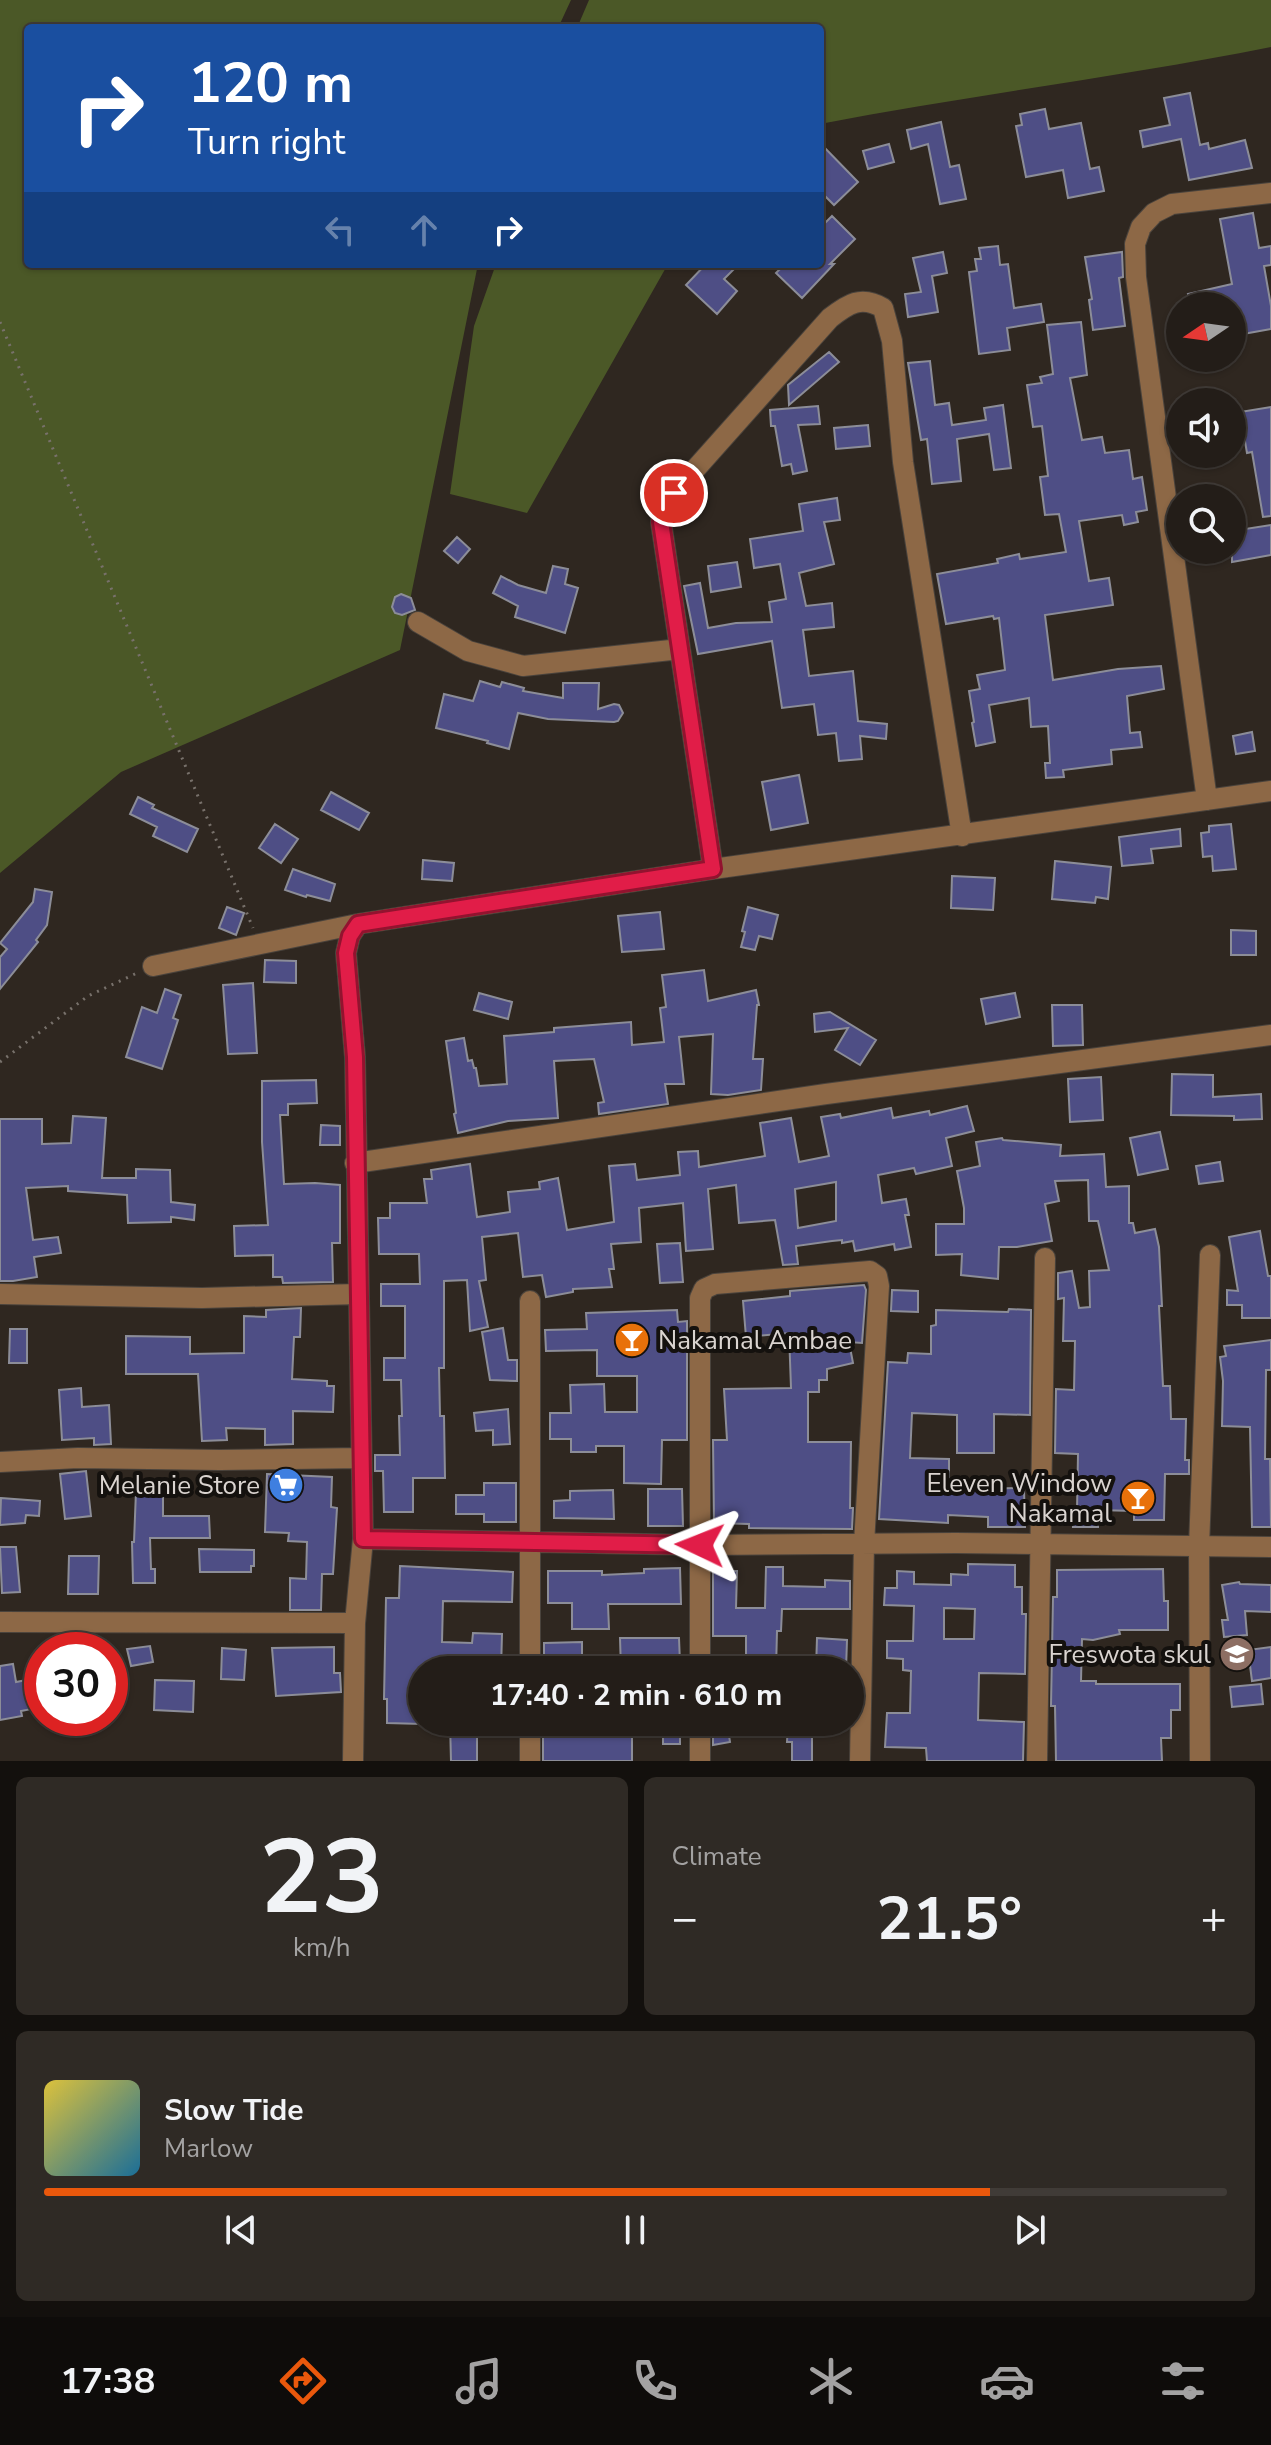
<!DOCTYPE html>
<html lang="en">
<head>
<meta charset="utf-8">
<style>
	:root { --surface:#231d18; --page:#2f2a25; --text:#f1f3f6; --muted:#a3a2a2; --line:#403b37; --accent:#ea580c }
	body { margin:0; font-family:"Nunito Sans",sans-serif; background:var(--page); color:var(--text); height:100vh; display:flex; flex-direction:column; font-size:30px; white-space:nowrap }
	* { box-sizing:border-box; margin:0 }
	p { font-size:26px; color:var(--muted) }
	.icon { flex:none; width:44px; height:44px; fill:none; stroke:currentColor; stroke-width:2; stroke-linecap:round; stroke-linejoin:round }
	.map { position:relative; height:1761px; overflow:hidden }
	.side { display:flex; flex-direction:column; gap:16px; padding:16px; background:#13100d; flex:1 }
	.side>* { flex:none }
	.hud { position:absolute; left:24px; top:24px; width:800px; height:244px; border-radius:8px; box-shadow:0 2px 6px #0004,0 0 0 2px var(--line); background:#1a4fa0; color:#fff; overflow:hidden }
	.needle { width:52px; rotate:257deg }
	.controls { position:absolute; left:1166px; top:292px; display:grid; gap:16px }
	.controls a { display:grid; place-items:center; width:80px; height:80px; border-radius:50%; background:var(--surface); box-shadow:0 2px 6px #0004,0 0 0 2px var(--line); font-size:40px }
	.speed { position:absolute; left:24px; top:1632px; display:flex; gap:16px; font-size:40px; font-weight:700; text-align:center }
	.speed>* { display:grid; place-content:center; width:104px; height:104px; border-radius:50%; background:var(--surface); box-shadow:0 2px 6px #0004,0 0 0 2px var(--line); line-height:1 }
	.speed .limit { border:12px solid #d22; background:#fff; color:#111 }
	.pin { position:absolute; display:grid; place-items:center; width:68px; height:68px; color:#fff; margin:-34px; border:4px solid #fff; border-radius:50%; box-shadow:0 2px 8px #0007 }
	.me { position:absolute; width:88px; margin:-44px; rotate:272deg; stroke-linejoin:round; filter:drop-shadow(0 0 6px #0008) }
	.turn { display:flex; align-items:center; gap:28px; height:168px; padding:0 32px; font-size:36px }
	.turn .icon { width:104px; height:104px; stroke-width:2.5 }
	.turn b { display:block; font-size:56px; line-height:68px }
	.lanes { display:flex; align-items:center; height:76px; padding:0 32px; background:#0003; justify-content:center; gap:40px; direction:ltr }
	.lanes .off { opacity:.35 }
	.big { font-size:60px; font-weight:700; line-height:1.1 }
	.side .tile { flex:1; display:flex; flex-direction:column; justify-content:center; gap:12px; min-width:0; padding:0 28px; border-radius:12px; background:var(--page) }
	.side .dial { align-items:center; gap:0 }
	.dial b { font-size:104px; line-height:1 }
	.song { display:flex; align-items:center; gap:24px }
	.cover { width:96px; height:96px; border-radius:12px; background:linear-gradient(135deg,hsl(50 70% 55%),hsl(200 70% 35%)) }
	.played { height:8px; border-radius:4px; background:linear-gradient(90deg,var(--accent) 80%,var(--line) 80%) }
	.keys { display:flex; justify-content:space-around; direction:ltr }
	.heat { display:flex; justify-content:space-between; align-items:center; font-size:44px; direction:ltr }
	.side .tiles { flex:1; display:grid; gap:16px; grid-template-columns:1fr 1fr }
	.tile:last-child { grid-column:span 2 }
	.trip { position:absolute; left:408px; top:1656px; width:456px; height:80px; border-radius:40px; background:var(--surface); box-shadow:0 2px 6px #0004,0 0 0 2px var(--line); font-weight:700; line-height:80px; text-align:center }
	.tab-bar { display:flex; height:128px; justify-content:space-around; align-items:center; background:#0e0c0a; color:var(--muted) }
	.tab-bar .icon { width:56px; height:56px }
	.tab-bar .on { color:var(--accent) }
	.tab-bar b { font-size:36px; color:var(--text) }
	.map>svg:first-child { display:block }
	.green { fill:#4b5827 }
	.building { fill:#4e4e85; stroke:#8c8d98; stroke-width:2; fill-rule:evenodd }
	.lines { fill:none; stroke-linecap:round; stroke-linejoin:round }
	.minor-casing { stroke:#4a433c; stroke-width:22 }
	.path { stroke:#78716b; stroke-width:3; stroke-dasharray:2 6; stroke-linecap:butt }
	.minor { stroke:#8d6846; stroke-width:20 }
	.route-casing { stroke:#92132f; stroke-width:20 }
	.route { stroke:#e11d48; stroke-width:14 }
	.labels { text-anchor:middle; stroke-width:8; stroke-linejoin:round; paint-order:stroke }
	.poi-label { font-size:26px; fill:#dad4d0; stroke:#14110e; text-anchor:end }
</style>
</head>
<body>
<div class="map">
<svg width="1271" height="1761" viewBox="0 0 1271 1761">
	<rect width="100%" height="100%" fill="#2f2720"/>
	<!-- green -->
	<path class="green" d="M0,0H571L558,28H28V264H478L400,650L121,772L0,873Z
		M589,0H1271V47C1121,77 970,95 820,124V28H577Z
		M496,264H668L527,513L450,494L474,326Z"/>
	<!-- building -->
	<path class="building" d="M1190,93L1200,145L1208,143L1209,149L1245,140L1252,168L1189,180L1181,139L1143,147L1140,131L1170,125L1164,98Z
		M1045,109L1049,129L1081,123L1090,169L1099,167L1104,191L1068,198L1063,170L1026,177L1016,126L1022,125L1020,114Z
		M941,122L950,167L959,165L966,199L940,204L928,144L911,149L907,130Z
		M820,143L858,182L834,205L820,191Z
		M889,144L894,162L868,169L863,151Z
		M1253,213L1259,248L1271,246V265L1264,266L1271,306V329L1232,336V306H1191L1188,294L1232,284L1220,219Z
		M832,216L855,239L830,264H834L802,298L776,273L785,264H820V228Z
		M998,246L1000,265L1008,264L1014,308L1041,304L1044,322L1007,328L1010,350L979,354L969,272L977,271L975,259H981L979,248Z
		M943,252L947,273L932,276L938,312L908,317L905,294L921,292L913,258Z
		M1122,252L1123,277L1119,278L1125,326L1093,330L1089,300L1092,299L1085,257Z
		M706,264H739L724,279L737,291L717,314L686,285Z
		M1081,322L1087,375L1070,378L1082,440L1102,437L1105,453L1129,450L1133,479L1142,477L1147,510L1136,512L1138,522L1124,525L1122,515L1079,521L1089,581L1109,578L1113,605L1045,615L1053,680L1118,669L1161,666L1164,689L1127,696L1130,733L1140,732L1142,747L1111,750L1112,764L1063,770L1064,777L1046,778L1045,763H1050L1048,726L1031,727L1029,698L989,705L995,742L976,746L972,723L974,722L969,691L980,689L977,675L1005,670L999,618L994,619L993,616L946,624L937,574L998,563L997,559L1019,554L1020,559L1066,552L1059,514L1045,515L1040,477L1048,476L1042,426L1033,427L1027,385L1042,383L1040,377L1053,374L1047,325Z
		M829,352L839,362L789,405L788,385Z
		M930,361L935,405L949,403L952,425L986,420L984,408L1003,405L1011,468L994,470L989,434L957,439L961,481L932,484L927,439L921,440L908,363Z
		M818,406L820,424L798,425L807,471L793,474L791,464L782,466L775,426H771L770,410Z
		M1271,407V516L1263,517L1252,452L1247,453L1240,412Z
		M868,425L870,446L836,449L834,428Z
		M837,498L840,520L824,522L834,564L799,573L806,606L832,603L834,627L803,630L809,676L853,671L858,721L887,724L886,739L860,736L862,759L839,761L836,733L818,735L814,704L782,708L772,641L698,654L684,586L700,583L708,628L736,623L772,622L769,602L786,599L780,564L754,568L750,539L803,531L799,504Z
		M1271,525V555L1232,562V531Z
		M457,537L470,549L458,563L444,551Z
		M737,562L741,587L711,592L708,566Z
		M553,566L568,569L565,584L578,588L565,633L515,617L518,606L493,593L501,576L518,585L546,593Z
		M401,594L411,598L415,610L402,615L395,613L392,607L395,597Z
		M480,681L500,687L502,682L524,688L523,691L563,698V683H599L598,709L614,704L619,705L623,713L618,721L614,722L548,719L518,713L509,749L487,743L488,741L436,728L444,694L473,701Z
		M1252,732L1255,751L1236,754L1233,736Z
		M799,775L808,823L771,830L762,782Z
		M331,792L369,813L359,830L321,810Z
		M138,797L154,805L152,808L198,829L187,852L153,836L157,827L130,814Z
		M275,824L298,839L281,863L259,848Z
		M1231,824L1236,869L1213,871L1212,856L1203,857L1201,833L1209,832V826Z
		M1180,829L1181,846L1151,849L1153,863L1122,866L1119,837Z
		M423,860L454,863L452,881L422,879Z
		M1055,861L1111,867L1108,899L1096,897L1095,903L1052,899Z
		M293,869L335,884L330,901L307,895L306,897L285,890Z
		M952,876L995,878L993,910L951,908Z
		M35,889L52,892L47,925L36,940L38,942L0,989V957L7,949L0,943L33,902Z
		M227,907L244,913L236,935L219,928Z
		M748,907L778,915L772,939L759,936L755,950L741,947L745,932L742,931Z
		M660,912L664,949L622,952L618,916Z
		M1231,930L1256,931V955H1231Z
		M265,960L296,961V983L264,982Z
		M704,970L708,1001L756,990L759,1005H757L753,1059H763L761,1090L728,1095L711,1094L713,1034L679,1037L684,1084H665L668,1104L599,1114L598,1103L604,1102L594,1059L554,1061L558,1118L508,1121L458,1133L454,1114L456,1113L446,1041L464,1038L468,1061L472,1060L474,1068H476L479,1086L507,1084L504,1036L554,1032V1028L631,1022L632,1045L664,1042L660,1008L666,1007L662,975Z
		M253,983L257,1053L228,1054L223,985Z
		M165,989L181,995L173,1018L178,1020L162,1069L126,1057L142,1007L157,1013Z
		M479,993L512,1002L508,1019L474,1010Z
		M1015,993L1020,1017L986,1024L981,999Z
		M1052,1005H1082L1083,1045L1053,1046Z
		M830,1012L876,1040L860,1065L835,1050L848,1028L815,1032L814,1014Z
		M1172,1074L1213,1075V1097L1261,1094L1262,1119L1234,1120V1116L1171,1115Z
		M1101,1077L1103,1120L1070,1122L1068,1079Z
		M316,1080L317,1103L288,1104V1115H280L284,1184L315,1183L340,1185V1243H332L333,1282L283,1283L282,1277H273V1255L235,1256L234,1226L268,1225L262,1142V1081Z
		M967,1106L974,1131L946,1138L952,1166L916,1174L914,1168L878,1175L882,1203L906,1199L909,1215H905L911,1247L895,1250L894,1244L855,1251L853,1241L842,1243V1240L832,1241L796,1246L798,1264L783,1265L775,1220L739,1223L736,1185L708,1189L713,1249L686,1251L683,1203L639,1208L641,1242L611,1244L614,1269H609L612,1287L573,1289V1292L546,1297L542,1275L523,1277L518,1233L482,1237L486,1280L479,1281L488,1327L470,1331L467,1280L444,1281V1368H439L440,1416H444L445,1478H413V1512H384L383,1471H375V1455H400L399,1416H402L401,1380H384V1358H405V1306H381V1284H420L419,1254H379L378,1218H390V1203H427L424,1179H432L431,1170L470,1164L477,1217L510,1212L508,1192L540,1189L539,1182L558,1178L567,1230L614,1222L609,1166L635,1164L637,1180L680,1175L678,1152L698,1151L699,1167L765,1156L760,1123L791,1118L799,1162L829,1156L821,1117L840,1114L841,1118L891,1108L893,1118L929,1111L930,1115ZM836,1182V1221L798,1228L795,1189Z
		M73,1116L106,1118L102,1178H136V1169L170,1170L171,1202L195,1205L194,1220L171,1217V1222L128,1223L127,1195L68,1191V1186L26,1188L33,1240L58,1237L61,1253L34,1257L37,1277L13,1281H0V1119H42V1144L71,1143Z
		M321,1125L340,1126V1145H320Z
		M1160,1132L1168,1169L1138,1175L1130,1138Z
		M1002,1138L1003,1140L1061,1145L1060,1156L1104,1154L1106,1187L1129,1186V1223H1133L1135,1233L1155,1229L1159,1247L1162,1306H1159L1163,1386H1170L1171,1419H1186L1185,1460H1189V1474H1165L1164,1520H1134V1511L1098,1510V1527H1073L1074,1511H1077L1078,1454L1055,1453L1056,1389L1074,1390L1075,1341H1063L1064,1298L1058,1299V1273L1072,1271L1079,1308L1090,1307L1089,1271L1109,1270L1098,1221H1089L1088,1180L1055,1181L1059,1201L1045,1204L1052,1241L1017,1247H999L998,1279L961,1275L962,1254L936,1255V1224H964V1208L957,1171L980,1166L976,1142Z
		M1220,1162L1223,1181L1199,1184L1196,1166Z
		M1260,1231L1268,1276H1271V1318H1242V1305H1227V1290L1238,1291L1229,1237Z
		M680,1243L683,1282L660,1283L657,1244Z
		M864,1285L866,1290L862,1343L849,1342L853,1363L827,1369V1380H819V1392H808V1442H851L850,1508H853L852,1529L749,1528V1524L714,1523L713,1440H727L724,1389L791,1388L789,1333L746,1337L743,1301L790,1296V1291Z
		M892,1290L918,1291V1312L891,1311Z
		M301,1308L300,1337H294L292,1379L327,1381V1386H334L333,1412L293,1411V1444L265,1445V1429L226,1428L227,1440L202,1441L198,1374H126V1336L190,1337V1354L244,1353V1316L266,1317V1310Z
		M1009,1309L1031,1310L1030,1415L994,1414V1453H957V1415L912,1413L910,1458L949,1459V1482L972,1484V1489L1024,1488L1025,1527H988V1517L948,1515V1523L879,1519L888,1362L907,1363L908,1353L931,1354V1326L936,1325V1310L1008,1312Z
		M677,1310L678,1322L687,1321V1440H662L661,1484L624,1483V1446H596V1452H571V1439H550V1413H571L570,1385L604,1384L605,1412H637V1376H597V1350L546,1351L545,1330L587,1329L586,1313Z
		M503,1328L508,1360H517V1381L490,1380L482,1332Z
		M10,1329H27V1363H9Z
		M1271,1340V1370H1266L1265,1459H1270L1271,1527H1252L1250,1427L1222,1426L1223,1381L1220,1357L1226,1356L1224,1346Z
		M81,1388L82,1407L109,1405L111,1444L94,1445V1438L62,1440L59,1390Z
		M508,1409L510,1444L493,1445V1430L476,1431L474,1413Z
		M86,1471L91,1516L65,1519L60,1474Z
		M267,1474L332,1477L331,1507L337,1508L333,1574H322L321,1610H290V1578L306,1579L307,1542L288,1541L289,1533L265,1532Z
		M484,1483H516V1522H484V1514H456V1495H484Z
		M648,1489H682L683,1526H648Z
		M613,1490L614,1519L554,1518V1501L570,1500V1491Z
		M136,1491H163V1516H209L210,1538H150L151,1569H155V1583H133L132,1542H134Z
		M1,1498L40,1501L39,1516L26,1515L25,1523L0,1525Z
		M0,1547H16L20,1592L2,1593Z
		M199,1549L254,1550V1566H251V1572H200Z
		M69,1556H99L98,1594H68Z
		M968,1564L1015,1565V1587H1022V1614H1026L1025,1674L979,1673L978,1720L1024,1722L1023,1761H927L926,1748L885,1747L887,1713H910L911,1671L903,1670V1659L887,1658V1641H913L914,1606L884,1605L885,1588H897V1571L914,1572V1584L951,1585V1574L968,1575ZM944,1608L975,1609L974,1639H944Z
		M400,1566L513,1572L512,1602L443,1601L442,1642L472,1643L473,1633L502,1634L501,1670H422V1724L387,1723V1699H384L386,1598H399Z
		M766,1567H783V1586L825,1587V1580L850,1581V1609H782L781,1631H777L776,1670H746V1636H713V1571H737L736,1608H765Z
		M680,1568L681,1604H608L609,1629H572V1603H548V1571H602V1575L644,1573V1569Z
		M1163,1569L1164,1601H1168V1630H1119L1120,1634L1093,1640L1082,1639L1081,1681H1096V1684H1180V1710H1171V1738H1161L1162,1761H1056L1055,1706H1051L1053,1597H1057V1570Z
		M1239,1582L1240,1584L1271,1585V1612L1245,1611L1247,1635L1224,1637L1222,1620H1228L1222,1585Z
		M620,1638H679L680,1663H648V1670H621Z
		M817,1638L847,1640L846,1670L816,1669Z
		M582,1642V1670H544V1643Z
		M150,1646L153,1662L131,1666L127,1649Z
		M334,1647V1673H340L341,1692L276,1696L272,1648Z
		M1271,1647V1678L1252,1681L1248,1650Z
		M222,1648L246,1650L244,1680L221,1679Z
		M13,1664L16,1682L42,1677V1707L21,1711L22,1716L0,1720V1666Z
		M155,1680L194,1681L193,1712L154,1710Z
		M1261,1684L1263,1704L1232,1707L1230,1687Z
		M450,1722H477V1761H451Z
		M543,1722H632V1761H543Z
		M680,1722V1744H663V1723Z
		M713,1722H727L730,1742L713,1745Z
		M788,1722H812V1761H792V1742H787Z"/>
	<g class="lines">
		<defs>
			<path id="minor" d="M418,622L468,651L523,666L680,649
				M1207,800L1136,277L1135,244L1141,227L1154,213L1172,204L1271,193
				M713,869L661,522L674,493L830,318C848,304 861,295 883,308L892,341L903,462L962,836
				M153,966L358,924L713,869L1271,791
				M355,1163L826,1094L1271,1035
				M0,1294L202,1298L358,1294
				M530,1301V1670
				M0,1462L78,1458L220,1460L361,1458
				M363,1539L700,1545L956,1543L1271,1547
				M0,1622L355,1623
				M700,1670V1298L704,1289L715,1284L870,1271L877,1276L879,1286L864,1544L860,1761
				M700,1722V1761
				M353,1761L355,1623L363,1539L355,1057L346,953L350,936L358,924
				M530,1761V1722
				M1037,1761L1045,1258
				M1200,1761L1199,1547L1210,1255"/>
		</defs>
		<!-- minor casing -->
		<use href="#minor" class="minor-casing"/>
		<!-- path -->
		<path class="path" d="M0,322L253,928
			M0,1062L88,996L137,973"/>
		<!-- minor -->
		<use href="#minor" class="minor"/>
	</g>
	<g class="lines">
		<defs>
			<path id="route" d="M674,493L661,522L713,869L358,924L350,936L346,953L355,1057L363,1539L700,1545"/>
		</defs>
		<!-- route casing -->
		<use href="#route" class="route-casing"/>
		<!-- route -->
		<use href="#route" class="route"/>
	</g>
	<!-- icons -->
	<defs>
		<symbol id="bar-disc" viewBox="-11 -11 22 22"><circle r="9.5" fill="#e8710a" stroke="#14110e"/><path d="M-6-5H6L.8 .8V4.5H3.5V6h-7V4.5H-.8V.8Z" fill="#fff"/></symbol>
		<symbol id="supermarket-disc" viewBox="-11 -11 22 22"><circle r="9.5" fill="#3f7fe0" stroke="#14110e"/><path d="M-6-5.5h2.5l.6 2H6L4.5 2H-2.5L-4.4-4H-6ZM-1.5 3.2a1.3 1.3 0 1 0 .1 0ZM3 3.2a1.3 1.3 0 1 0 .1 0Z" fill="#fff"/></symbol>
		<symbol id="school-disc" viewBox="-11 -11 22 22"><circle r="9.5" fill="#8d6e63" stroke="#14110e"/><path d="M0-5L7-2L0 1L-7-2ZM-4 1L0 2.5L4 1V4Q0 6-4 4Z" fill="#fff"/></symbol>
	</defs>
	<g fill-rule="evenodd">
		<use href="#bar-disc" x="612" y="1320" width="40" height="40"/>
		<use href="#supermarket-disc" x="266" y="1465" width="40" height="40"/>
		<use href="#bar-disc" x="1118" y="1478" width="40" height="40"/>
		<use href="#school-disc" x="1217" y="1634" width="40" height="40"/>
	</g>
	<g class="labels">
		<!-- poi labels -->
		<g class="poi-label">
			<text x="658" y="1349" text-anchor="start">Nakamal Ambae</text>
			<text x="1112" y="1492">Eleven Window<tspan x="1112" dy="30">Nakamal</tspan></text>
			<text x="260" y="1494">Melanie Store</text>
			<text x="1211" y="1663">Freswota skul</text>
		</g>
	</g>
</svg>
<div class="controls">
<a><svg class="needle" viewBox="-14 -14 28 28"><path d="M0-13l5 13h-10z" fill="#e53935"/><path d="M0 13l5-13h-10z" fill="#a3a2a2"/></svg></a>
<a><svg class="icon" aria-label="sound" viewBox="0 0 24 24"><path d="M4 9h4l5-4v14l-5-4H4zM17 9q2 3 0 6"/></svg></a>
<a><svg class="icon" aria-label="search" viewBox="0 0 24 24"><circle cx="10" cy="10" r="6"/><path d="M15 15l6 6"/></svg></a>
</div>
<div class="speed"><div class="limit">30</div></div>
<div class="pin" style="left:674px;top:493px;background:#d93025"><svg class="icon" aria-label="arrive" viewBox="0 0 24 24"><path d="M6 21V4h12l-3 4 3 4H6"/></svg></div>
<svg class="me" style="left:700px;top:1545px" viewBox="-20 -20 40 40"><path d="M0-17L14 15 0 8-14 15z" fill="#e11d48" stroke="#fff" stroke-width="4"/></svg>
<div class="trip">17:40 · 2 min · 610 m</div>
<div class="hud">
<div class="turn"><svg class="icon" aria-label="right" viewBox="0 0 24 24"><path d="M7 20v-9h11M14 6l5 5-5 5"/></svg><div><b>120 m</b>Turn right</div></div>
<div class="lanes"><svg class="icon off" aria-label="left" viewBox="0 0 24 24"><path d="M17 20v-9H6M10 6l-5 5 5 5"/></svg><svg class="icon off" aria-label="ahead" viewBox="0 0 24 24"><path d="M12 20V5M6 11l6-6 6 6"/></svg><svg class="icon" aria-label="right" viewBox="0 0 24 24"><path d="M7 20v-9h11M14 6l5 5-5 5"/></svg></div>
</div>
</div>
<section class="side">
<div class="tiles">
<div class="tile dial"><b>23</b><p>km/h</p></div>
<div class="tile"><p>Climate</p>
<div class="heat"><a>−</a><b class="big">21.5°</b><a>+</a></div>
</div>
<div class="tile">
<div class="song"><i class="cover"></i><div><b>Slow Tide</b><p>Marlow</p></div></div>
<div class="played"></div>
<div class="keys"><svg class="icon" aria-label="previous" viewBox="0 0 24 24"><path d="M18 5L8 12l10 7zM5 5v14"/></svg><svg class="icon" aria-label="pause" viewBox="0 0 24 24"><path d="M8 5v14M16 5v14"/></svg><svg class="icon" aria-label="next" viewBox="0 0 24 24"><path d="M6 5l10 7-10 7zM19 5v14"/></svg></div>
</div>
</div>
</section>
<nav class="tab-bar">
<b>17:38</b>
<svg class="icon on" aria-label="directions" viewBox="0 0 24 24"><path d="M12 3l9 9-9 9-9-9zM9 14v-3h6M13 9l2 2-2 2"/></svg>
<svg class="icon" aria-label="music" viewBox="0 0 24 24"><path d="M9 18V5l10-2v13"/><circle cx="6" cy="18" r="3"/><circle cx="16" cy="16" r="3"/></svg>
<svg class="icon" aria-label="phone" viewBox="0 0 24 24"><path d="M5 4h4l2 5-3 2q2 4 5 5l2-3 5 2v4C11 20 4 13 5 4z"/></svg>
<svg class="icon" aria-label="climate" viewBox="0 0 24 24"><path d="M12 3v18M4 7l16 10M4 17L20 7"/></svg>
<svg class="icon" aria-label="car" viewBox="0 0 24 24"><path d="M5 17H2v-5l4-1 3-4h7l3 4 3 1v5h-3M9 17h6M6 11h13"/><circle cx="7" cy="17" r="2"/><circle cx="17" cy="17" r="2"/></svg>
<svg class="icon" aria-label="filters" viewBox="0 0 24 24"><path d="M4 7h16M4 17h16"/><circle cx="9" cy="7" r="2"/><circle cx="15" cy="17" r="2"/></svg>
</nav>
</body>
</html>
